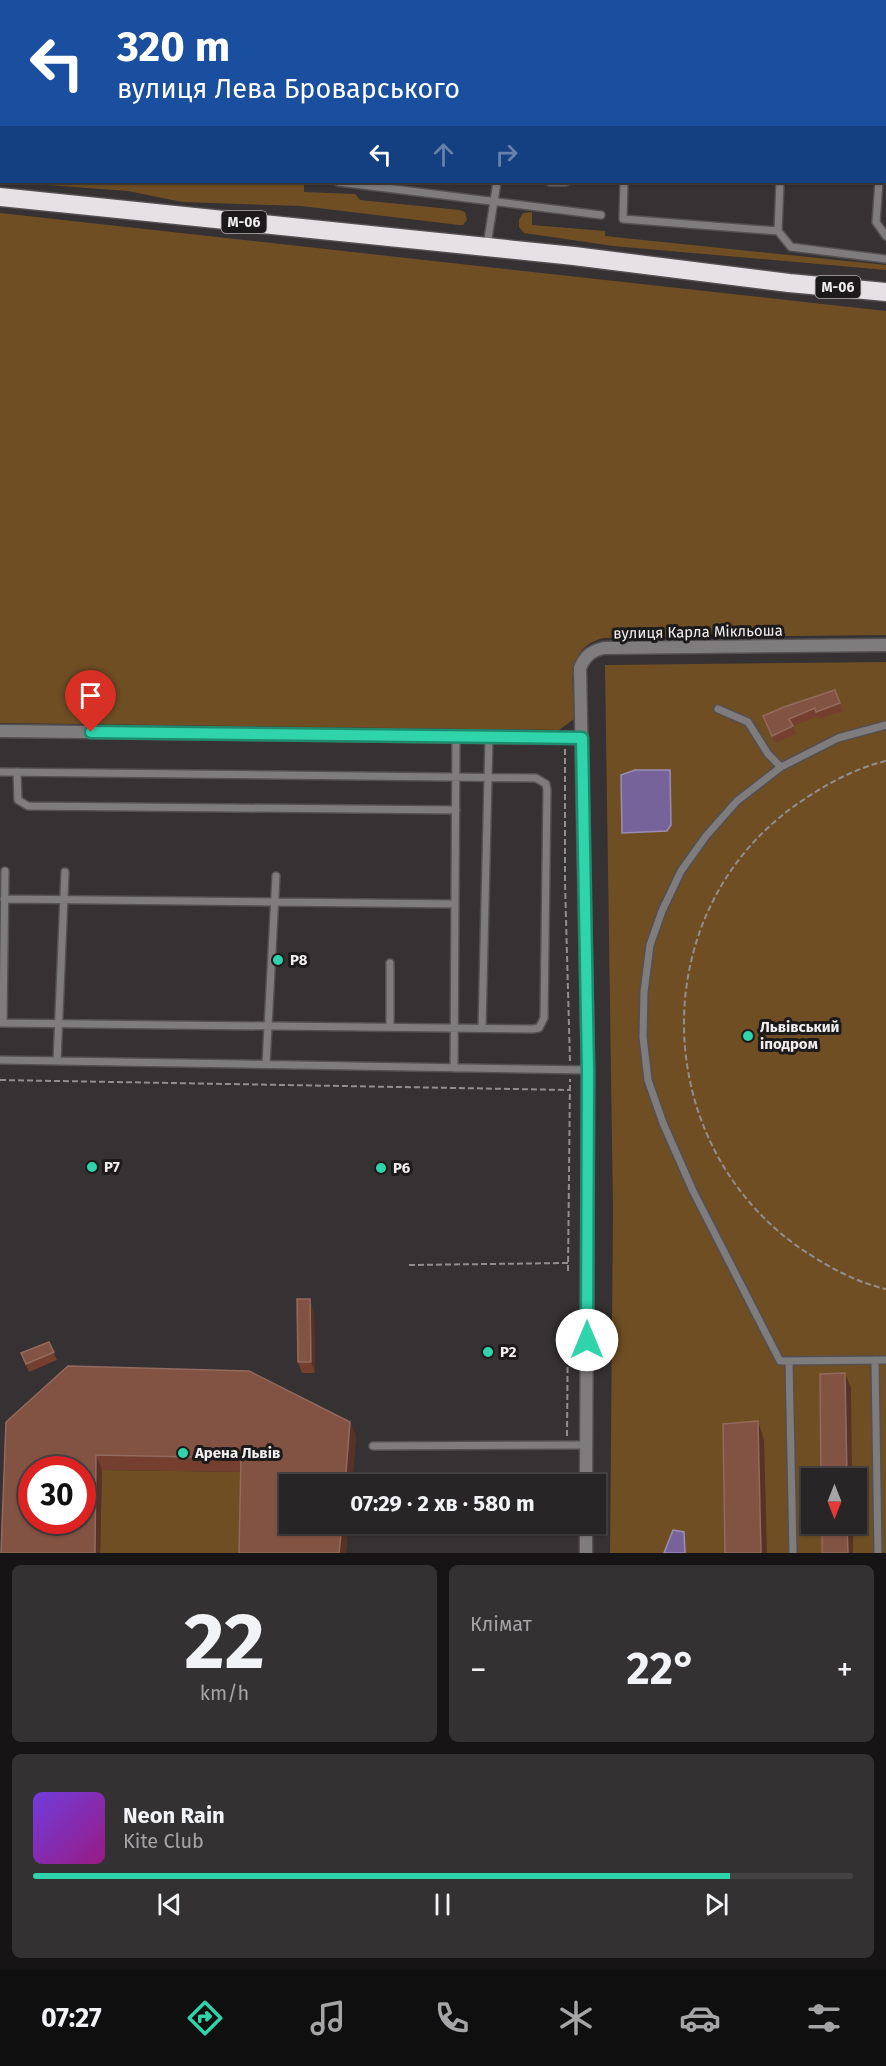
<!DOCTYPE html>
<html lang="uk">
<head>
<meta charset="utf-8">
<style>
	:root { --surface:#282526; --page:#343132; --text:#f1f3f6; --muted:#a5a5a7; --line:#444243; --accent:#30d4aa }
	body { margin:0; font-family:"Fira Sans",sans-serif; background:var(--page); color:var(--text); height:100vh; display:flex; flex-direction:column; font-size:22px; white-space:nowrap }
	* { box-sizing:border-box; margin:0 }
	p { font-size:20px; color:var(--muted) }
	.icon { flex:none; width:33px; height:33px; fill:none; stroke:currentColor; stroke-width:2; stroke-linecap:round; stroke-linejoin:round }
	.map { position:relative; height:1553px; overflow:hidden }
	.details { display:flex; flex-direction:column; gap:12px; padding:12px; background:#161415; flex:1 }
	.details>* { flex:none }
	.guide { position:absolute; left:0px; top:0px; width:886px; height:183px; box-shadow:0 2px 4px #0004,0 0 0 2px var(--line); background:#1a4fa0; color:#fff; overflow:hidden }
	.needle { width:39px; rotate:180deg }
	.buttons { position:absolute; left:801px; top:1468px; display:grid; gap:12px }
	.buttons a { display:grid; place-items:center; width:66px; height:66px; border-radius:0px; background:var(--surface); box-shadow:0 2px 4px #0004,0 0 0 2px var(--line); font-size:30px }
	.speed { position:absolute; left:18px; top:1456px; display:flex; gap:12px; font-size:30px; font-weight:700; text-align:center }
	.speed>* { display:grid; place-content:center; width:78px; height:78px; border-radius:50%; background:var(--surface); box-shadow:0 2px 4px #0004,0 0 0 2px var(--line); line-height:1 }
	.speed .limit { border:9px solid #d22; background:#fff; color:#111 }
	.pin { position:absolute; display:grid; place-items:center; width:51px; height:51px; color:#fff; margin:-62px -26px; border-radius:50% 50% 50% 0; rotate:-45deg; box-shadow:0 0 6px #0007 }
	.pin .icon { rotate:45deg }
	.me { position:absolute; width:66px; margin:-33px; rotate:0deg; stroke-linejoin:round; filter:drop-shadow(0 0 4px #0008) }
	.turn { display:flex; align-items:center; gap:21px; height:126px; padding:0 18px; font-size:27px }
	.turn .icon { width:78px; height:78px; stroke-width:2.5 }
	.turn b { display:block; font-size:42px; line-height:51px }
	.lanes { display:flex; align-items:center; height:57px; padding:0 18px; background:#0003; justify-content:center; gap:30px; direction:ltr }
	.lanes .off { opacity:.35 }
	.big { font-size:45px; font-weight:700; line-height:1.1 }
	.details .widget { flex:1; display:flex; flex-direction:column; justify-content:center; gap:9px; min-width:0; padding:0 21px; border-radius:9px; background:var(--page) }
	.details .dial { align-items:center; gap:0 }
	.dial b { font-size:78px; line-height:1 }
	.song { display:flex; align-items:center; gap:18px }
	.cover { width:72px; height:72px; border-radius:9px; background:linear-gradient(135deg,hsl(260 70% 55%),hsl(310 70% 35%)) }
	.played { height:6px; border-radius:3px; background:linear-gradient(90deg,var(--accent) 85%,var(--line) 85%) }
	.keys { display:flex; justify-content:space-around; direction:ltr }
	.heat { display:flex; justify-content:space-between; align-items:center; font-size:33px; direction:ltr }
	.details .tiles { flex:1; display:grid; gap:12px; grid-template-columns:1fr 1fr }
	.widget:last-child { grid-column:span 2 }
	.trip { position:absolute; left:279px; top:1474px; width:327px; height:60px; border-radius:0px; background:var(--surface); box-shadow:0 2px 4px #0004,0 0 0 2px var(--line); font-weight:700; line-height:60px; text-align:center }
	.menu { display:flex; height:96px; justify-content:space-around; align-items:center; background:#100f0f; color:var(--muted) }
	.menu .icon { width:42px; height:42px }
	.menu .on { color:var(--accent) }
	.menu b { font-size:27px; color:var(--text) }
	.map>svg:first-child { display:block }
	.green { fill:#6f4e24; fill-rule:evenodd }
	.water { fill:#76639a; stroke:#9b8db4; stroke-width:1.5 }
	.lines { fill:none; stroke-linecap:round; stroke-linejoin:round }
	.lane-casing { stroke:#544f50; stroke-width:10 }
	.street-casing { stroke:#544f50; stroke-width:15 }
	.highway-casing { stroke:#544f50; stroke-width:21 }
	.path { stroke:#928e8f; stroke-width:2; stroke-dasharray:6 3; stroke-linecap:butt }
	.lane { stroke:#7e7c7d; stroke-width:7 }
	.street { stroke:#7e7c7d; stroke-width:12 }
	.highway { stroke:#e6e1e5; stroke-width:18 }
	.wall { fill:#743f2e }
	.shaded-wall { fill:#563227 }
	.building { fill:#825243; stroke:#936a5e; stroke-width:1.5; fill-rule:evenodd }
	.route-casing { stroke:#1f8a6e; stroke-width:15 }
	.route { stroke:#30d4aa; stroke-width:10 }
	.poi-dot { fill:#30d4aa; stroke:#1c1a1a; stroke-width:2 }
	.labels { text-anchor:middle; stroke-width:6; stroke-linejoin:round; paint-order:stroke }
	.shield { fill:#1c1a1a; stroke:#b1aeaf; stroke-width:1.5 }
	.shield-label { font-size:14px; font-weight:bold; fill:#f1eeef }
	.street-label { font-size:15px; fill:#f1eeef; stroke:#1c1a1a }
	.poi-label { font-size:15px; font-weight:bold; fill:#f1eeef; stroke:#1c1a1a; text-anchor:start }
</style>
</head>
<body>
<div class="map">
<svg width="886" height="1553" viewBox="0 0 886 1553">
	<rect width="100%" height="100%" fill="#363132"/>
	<!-- green -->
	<path class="green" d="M6,182H304V192L355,194L360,200L460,210L465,212L467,220L463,225H459L301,206L182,202L128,191Z
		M532,212V225L605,231V236L886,265V270L613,246L524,233L519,227V220L523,213Z
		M0,213L886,311V635L603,638C563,649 574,686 574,719L559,730L0,723Z
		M886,662V1553H610L613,1211L605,665ZM812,1479H856V1524H812Z
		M102,1470L247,1472L245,1553H100Z"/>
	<!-- water -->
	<path class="water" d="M635,770H670L671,825L667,831L622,833L621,775Z
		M673,1530L684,1532L685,1553H664Z"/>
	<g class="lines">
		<defs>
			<path id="lane" d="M518,2L519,0
				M585,2V0
				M885,90H886
				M885,176H886
				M338,182L601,215
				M550,182H566
				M624,182L623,219L778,231
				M780,182L778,231L791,247L886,259
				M879,182L876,222L886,236
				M487,245L497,182
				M718,709L748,722L768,754L781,767
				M886,725L838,738L781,767L737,801L706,836L681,871L662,911L650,945L644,992L643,1037L648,1080L663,1123L693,1191L780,1361L886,1360
				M0,772L536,778L546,784L547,790L544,1018L539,1028L533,1029L0,1023
				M17,772L18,800L28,806L456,810
				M4,899L455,904
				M390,963V1027
				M3,1023L5,871
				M482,1028L489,737
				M0,1060L588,1070
				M57,1061L65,872
				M266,1064L276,876
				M454,1068L456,736
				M875,1360L878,1553
				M789,1361L793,1553
				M373,1446L586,1445"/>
			<path id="street" d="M0,731L582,738
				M586,1485L588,1070L580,668C585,656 591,651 604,648L886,645
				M586,1553V1524"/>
			<path id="highway" d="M0,197L574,256L789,283L886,292"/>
		</defs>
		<!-- lane casing -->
		<use href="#lane" class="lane-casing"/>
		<!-- street casing -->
		<use href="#street" class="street-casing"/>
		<!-- highway casing -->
		<use href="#highway" class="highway-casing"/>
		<!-- path -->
		<path class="path" d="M565,749V882L570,1062
			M886,761C852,769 821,787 793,807C645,915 649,1139 797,1246C823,1264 854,1282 886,1289
			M0,1080L570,1090
			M409,1265L568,1263
			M568,1271L570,1079
			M598,1318H609
			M567,1436L568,1318H574"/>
		<!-- lane -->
		<use href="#lane" class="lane"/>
		<!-- street -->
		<use href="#street" class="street"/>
		<!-- highway -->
		<use href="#highway" class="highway"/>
	</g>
	<!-- wall -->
	<path class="wall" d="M637,0H732V2H637Z
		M885,40H886V72H885Z
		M835,690L843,711L819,719L818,716L793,726L796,734L775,743L763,716Z
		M314,1311L315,1373H302L298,1362Z
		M49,1342L57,1360L29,1372L21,1353Z
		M6,1422H350L356,1436L352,1485H290L348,1524L346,1553H239L241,1472L102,1470L100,1553H1Z"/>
	<!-- shaded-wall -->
	<path class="shaded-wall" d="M310,1299L314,1311L315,1373L311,1362Z
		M845,1373L851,1388L852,1479H847Z
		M758,1421L764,1440L767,1553H761Z
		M350,1422L356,1436L352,1485H345Z
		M96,1455L102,1470L100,1553H95Z
		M342,1524H348L346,1553H339Z
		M847,1524H853V1553H848Z"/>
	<!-- building -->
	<path class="building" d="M26,0H113V2H26Z
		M137,0H340V2H137Z
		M526,0H568V2H526Z
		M637,0H665V2H637Z
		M885,40H886V59H885Z
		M835,690L840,703L816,712L815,708L789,719L793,726L772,736L763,716L784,707Z
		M297,1299H310L311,1362H298Z
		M49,1342L54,1352L26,1364L21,1353Z
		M68,1366L249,1371L350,1422L345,1485H290V1524H342L339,1553H239L241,1458L96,1455L95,1553H1L6,1422ZM32,1470H82V1521H32Z
		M845,1373L847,1479H821L820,1374Z
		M758,1421L761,1553H725L723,1424Z
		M822,1524H847L848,1553H822Z"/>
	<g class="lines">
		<defs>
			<path id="route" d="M91,732L582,738L588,1070L587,1340"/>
		</defs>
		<!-- route casing -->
		<use href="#route" class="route-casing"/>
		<!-- route -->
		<use href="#route" class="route"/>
	</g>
	<!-- markers -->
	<g class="poi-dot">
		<circle cx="278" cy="960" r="6"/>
		<circle cx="748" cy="1036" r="6"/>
		<circle cx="92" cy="1167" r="6"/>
		<circle cx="381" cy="1168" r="6"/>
		<circle cx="488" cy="1352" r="6"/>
		<circle cx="183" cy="1453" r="6"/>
	</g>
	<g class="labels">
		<!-- shield labels -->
		<g class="shield">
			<rect x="221.5" y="211" width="45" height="22" rx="4.5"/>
			<rect x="815.5" y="276" width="45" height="22" rx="4.5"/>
		</g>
		<g class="shield-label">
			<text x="244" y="227">М-06</text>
			<text x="838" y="292">М-06</text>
		</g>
		<!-- street labels -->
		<g class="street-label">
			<text transform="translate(698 632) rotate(-1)" y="5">вулиця Карла Мікльоша</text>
		</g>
		<!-- poi labels -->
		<g class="poi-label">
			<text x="290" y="965">P8</text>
			<text x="760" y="1032">Львівський<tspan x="760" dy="17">іподром</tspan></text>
			<text x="104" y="1172">P7</text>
			<text x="393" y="1173">P6</text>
			<text x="500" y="1357">P2</text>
			<text x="195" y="1458">Арена Львів</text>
		</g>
	</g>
</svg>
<div class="buttons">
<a><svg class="needle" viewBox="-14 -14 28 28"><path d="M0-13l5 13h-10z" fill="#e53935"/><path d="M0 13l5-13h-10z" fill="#a5a5a7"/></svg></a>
</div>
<div class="speed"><div class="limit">30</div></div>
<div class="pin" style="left:91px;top:732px;background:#d93025"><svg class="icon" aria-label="arrive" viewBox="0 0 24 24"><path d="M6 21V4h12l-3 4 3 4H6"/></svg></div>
<svg class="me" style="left:587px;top:1340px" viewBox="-20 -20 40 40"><circle r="19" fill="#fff"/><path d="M0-13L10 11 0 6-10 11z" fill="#30d4aa"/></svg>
<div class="trip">07:29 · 2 хв · 580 m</div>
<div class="guide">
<div class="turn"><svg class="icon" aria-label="left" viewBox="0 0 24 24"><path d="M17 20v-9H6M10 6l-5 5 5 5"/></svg><div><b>320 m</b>вулиця Лева Броварського</div></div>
<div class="lanes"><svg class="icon" aria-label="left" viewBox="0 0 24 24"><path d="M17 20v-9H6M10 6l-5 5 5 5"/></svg><svg class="icon off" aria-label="ahead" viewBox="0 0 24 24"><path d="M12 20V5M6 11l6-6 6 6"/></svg><svg class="icon off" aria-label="right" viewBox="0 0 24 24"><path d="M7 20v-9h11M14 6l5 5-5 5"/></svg></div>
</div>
</div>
<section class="details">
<div class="tiles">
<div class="widget dial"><b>22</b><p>km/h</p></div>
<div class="widget"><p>Клімат</p>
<div class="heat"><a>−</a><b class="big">22°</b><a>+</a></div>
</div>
<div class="widget">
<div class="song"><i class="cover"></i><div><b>Neon Rain</b><p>Kite Club</p></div></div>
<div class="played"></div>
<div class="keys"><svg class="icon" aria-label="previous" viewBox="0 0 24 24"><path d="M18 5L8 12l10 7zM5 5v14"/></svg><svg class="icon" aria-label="pause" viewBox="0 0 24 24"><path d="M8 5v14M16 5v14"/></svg><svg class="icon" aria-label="next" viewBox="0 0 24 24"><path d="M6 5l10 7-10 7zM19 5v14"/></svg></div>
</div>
</div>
</section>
<nav class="menu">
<b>07:27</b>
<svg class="icon on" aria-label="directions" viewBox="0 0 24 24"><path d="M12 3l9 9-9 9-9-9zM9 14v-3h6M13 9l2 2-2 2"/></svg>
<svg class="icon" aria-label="music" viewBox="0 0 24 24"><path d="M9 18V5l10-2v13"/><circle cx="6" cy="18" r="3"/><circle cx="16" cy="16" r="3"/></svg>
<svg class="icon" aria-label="phone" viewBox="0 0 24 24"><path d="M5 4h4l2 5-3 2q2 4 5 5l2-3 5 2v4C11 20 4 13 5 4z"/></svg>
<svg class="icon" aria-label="climate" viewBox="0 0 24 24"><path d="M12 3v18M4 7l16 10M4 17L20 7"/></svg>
<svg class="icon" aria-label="car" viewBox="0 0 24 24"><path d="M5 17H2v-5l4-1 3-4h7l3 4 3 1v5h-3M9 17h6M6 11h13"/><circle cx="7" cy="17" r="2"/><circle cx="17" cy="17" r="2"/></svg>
<svg class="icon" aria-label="filters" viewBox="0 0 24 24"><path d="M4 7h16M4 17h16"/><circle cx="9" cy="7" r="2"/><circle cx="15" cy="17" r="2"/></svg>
</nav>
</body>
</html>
